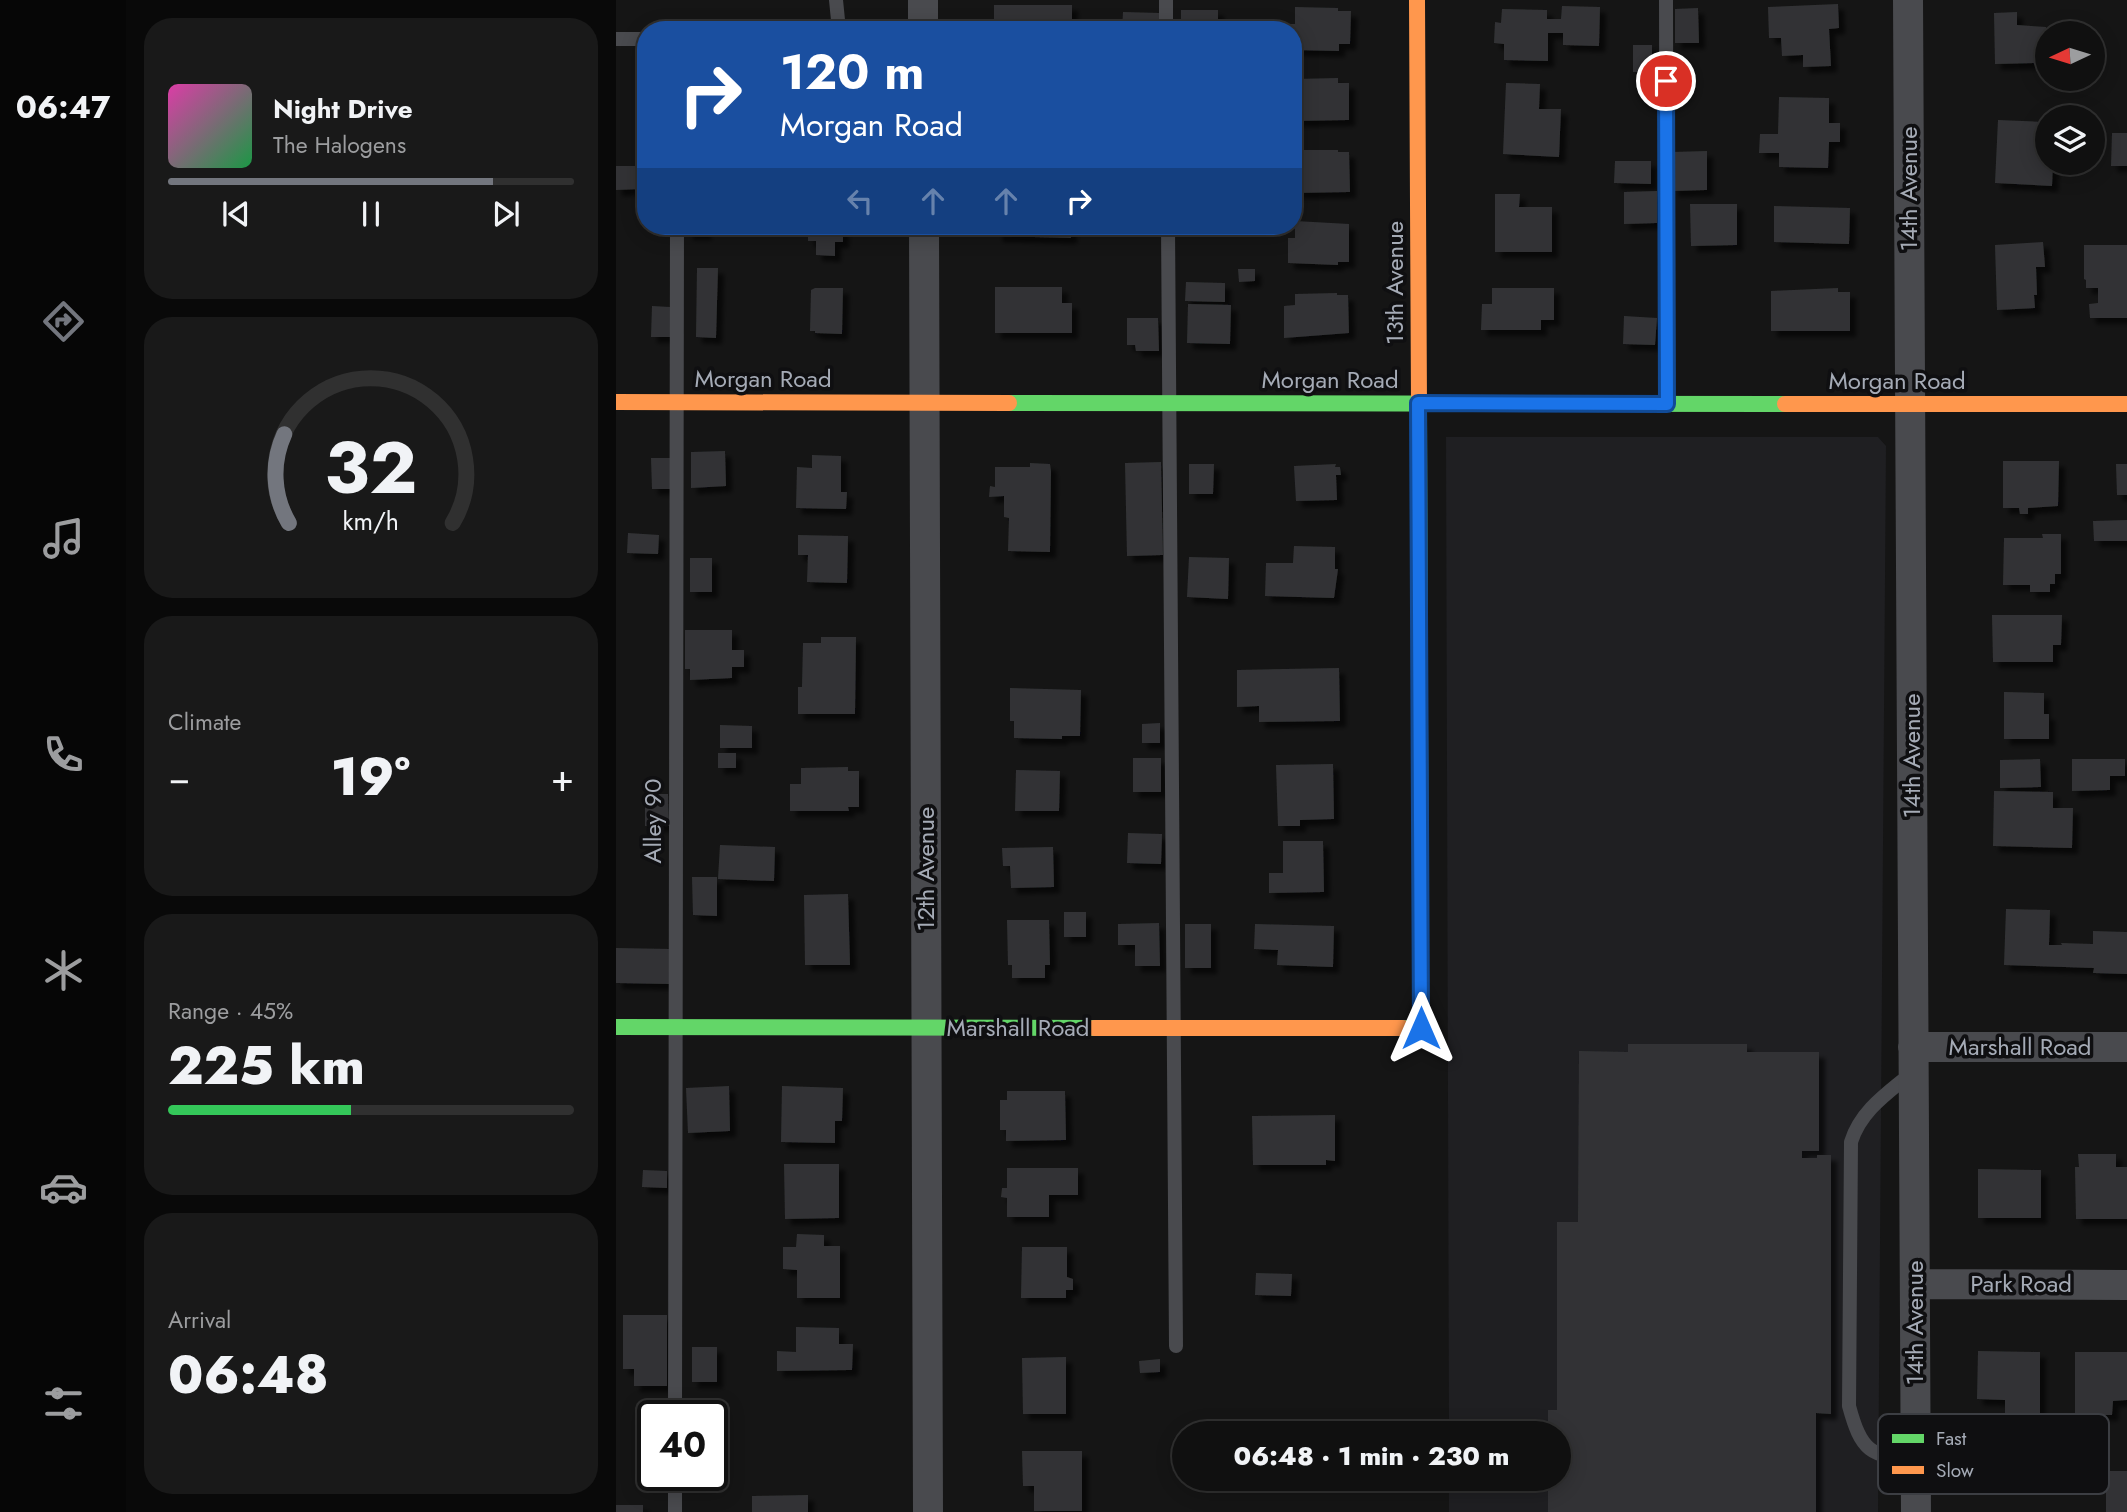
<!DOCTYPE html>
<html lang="en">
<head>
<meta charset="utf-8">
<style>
	:root { --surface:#101010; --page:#191919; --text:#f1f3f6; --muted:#9c9d9f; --line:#303030; --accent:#73767e }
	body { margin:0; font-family:Jost,sans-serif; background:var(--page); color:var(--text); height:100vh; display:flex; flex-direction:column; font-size:26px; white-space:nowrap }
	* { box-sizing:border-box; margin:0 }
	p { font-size:23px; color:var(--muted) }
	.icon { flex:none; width:38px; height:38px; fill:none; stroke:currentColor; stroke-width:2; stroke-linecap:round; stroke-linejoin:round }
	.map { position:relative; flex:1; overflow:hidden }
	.details { display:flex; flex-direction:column; gap:18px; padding:18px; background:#090909; width:490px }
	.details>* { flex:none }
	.guide { position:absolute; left:21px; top:21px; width:665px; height:214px; border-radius:28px; box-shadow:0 4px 18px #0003,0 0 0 2px var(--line); background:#1a4fa0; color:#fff; overflow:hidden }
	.needle { width:46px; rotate:266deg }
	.tools { position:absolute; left:1419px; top:21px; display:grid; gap:14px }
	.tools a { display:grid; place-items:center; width:70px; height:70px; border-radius:50%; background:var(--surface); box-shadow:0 4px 18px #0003,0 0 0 2px var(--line); font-size:35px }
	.speed { position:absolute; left:21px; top:1400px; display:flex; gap:14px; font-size:35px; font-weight:700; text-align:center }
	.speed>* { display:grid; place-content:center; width:91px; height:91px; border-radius:50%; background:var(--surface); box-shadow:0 4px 18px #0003,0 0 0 2px var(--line); line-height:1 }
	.speed .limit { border:4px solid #111; border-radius:10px; background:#fff; color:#111 }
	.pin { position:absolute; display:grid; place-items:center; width:60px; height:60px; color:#fff; margin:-30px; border:4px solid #fff; border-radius:50%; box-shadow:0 2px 7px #0007 }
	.me { position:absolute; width:77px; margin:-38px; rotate:0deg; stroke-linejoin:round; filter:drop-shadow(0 0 5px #0008) }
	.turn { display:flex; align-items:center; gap:24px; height:147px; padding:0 28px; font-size:32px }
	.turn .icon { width:91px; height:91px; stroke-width:2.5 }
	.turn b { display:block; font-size:49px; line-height:60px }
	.lanes { display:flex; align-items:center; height:66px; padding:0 28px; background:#0003; justify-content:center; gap:35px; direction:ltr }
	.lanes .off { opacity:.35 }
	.big { font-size:52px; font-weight:800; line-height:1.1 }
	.details .tile { flex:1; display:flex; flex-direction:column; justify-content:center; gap:10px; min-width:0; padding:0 24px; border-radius:28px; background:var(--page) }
	.details .dial { align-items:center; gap:0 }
	.dial svg { height:182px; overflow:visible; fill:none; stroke:var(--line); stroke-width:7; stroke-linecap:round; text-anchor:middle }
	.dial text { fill:var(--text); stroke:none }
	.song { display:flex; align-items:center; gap:21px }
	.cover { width:84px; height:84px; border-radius:10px; background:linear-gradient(135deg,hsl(320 70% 55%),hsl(140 70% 35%)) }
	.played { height:7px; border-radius:4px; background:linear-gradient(90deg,var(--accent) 80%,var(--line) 80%) }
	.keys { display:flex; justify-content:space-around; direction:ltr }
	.heat { display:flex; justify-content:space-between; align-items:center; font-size:38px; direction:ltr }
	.charge { height:10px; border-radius:5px; background:linear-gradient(90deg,#34c759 45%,var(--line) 0) }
	.trip { position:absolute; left:556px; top:1421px; width:399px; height:70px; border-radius:35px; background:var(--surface); box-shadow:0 4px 18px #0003,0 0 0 2px var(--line); font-weight:800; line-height:70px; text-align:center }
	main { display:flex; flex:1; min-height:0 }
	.dock { display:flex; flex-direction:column; width:126px; justify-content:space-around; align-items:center; background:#060606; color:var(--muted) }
	.dock .icon { width:49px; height:49px }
	.dock .selected { color:var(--accent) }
	.dock b { font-size:32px; color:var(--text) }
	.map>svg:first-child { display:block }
	.built { fill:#1f1f22 }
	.building { fill:#323335; filter:url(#shadow) }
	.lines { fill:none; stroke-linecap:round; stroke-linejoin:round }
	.lane { stroke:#494a4e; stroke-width:14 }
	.street { stroke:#494a4e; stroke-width:30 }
	.fast { stroke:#63d668; stroke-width:16 }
	.slow { stroke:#ff974d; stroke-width:16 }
	.route-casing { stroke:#114b97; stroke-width:18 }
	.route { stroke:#1a73e8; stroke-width:12 }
	.labels { text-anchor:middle; stroke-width:7; stroke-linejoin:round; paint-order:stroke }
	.street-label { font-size:24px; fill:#a5abb6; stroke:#0f0f11 }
	.key { fill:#0f0f11; stroke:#3c3e43; stroke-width:2 }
	.key-label { font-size:19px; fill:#a5abb6 }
</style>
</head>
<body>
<main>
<nav class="dock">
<b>06:47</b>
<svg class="icon selected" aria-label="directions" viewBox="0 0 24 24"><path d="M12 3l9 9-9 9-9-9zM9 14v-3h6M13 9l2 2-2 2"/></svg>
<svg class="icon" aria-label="music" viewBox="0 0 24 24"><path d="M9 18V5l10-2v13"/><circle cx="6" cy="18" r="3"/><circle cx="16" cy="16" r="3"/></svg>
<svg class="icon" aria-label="phone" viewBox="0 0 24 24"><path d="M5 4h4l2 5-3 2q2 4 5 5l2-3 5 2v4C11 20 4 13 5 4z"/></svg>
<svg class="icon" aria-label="climate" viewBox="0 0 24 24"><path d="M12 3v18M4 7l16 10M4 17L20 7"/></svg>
<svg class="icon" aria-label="car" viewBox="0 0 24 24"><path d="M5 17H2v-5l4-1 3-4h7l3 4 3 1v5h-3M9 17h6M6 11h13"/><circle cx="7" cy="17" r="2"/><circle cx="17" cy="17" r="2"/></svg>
<svg class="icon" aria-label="filters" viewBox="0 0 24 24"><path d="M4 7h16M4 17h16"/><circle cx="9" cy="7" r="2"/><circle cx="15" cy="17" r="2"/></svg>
</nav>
<section class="details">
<div class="tile">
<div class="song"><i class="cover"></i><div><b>Night Drive</b><p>The Halogens</p></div></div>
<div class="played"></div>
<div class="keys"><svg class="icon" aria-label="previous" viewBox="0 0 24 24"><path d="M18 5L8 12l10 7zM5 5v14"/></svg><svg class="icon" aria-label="pause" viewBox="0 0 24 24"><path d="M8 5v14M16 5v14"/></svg><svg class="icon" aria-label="next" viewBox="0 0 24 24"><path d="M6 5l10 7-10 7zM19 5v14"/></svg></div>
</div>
<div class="tile dial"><svg viewBox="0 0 100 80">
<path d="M14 69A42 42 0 1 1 86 69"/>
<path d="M14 69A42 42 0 0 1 12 30" stroke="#73767e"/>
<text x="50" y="56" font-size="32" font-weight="700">32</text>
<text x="50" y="72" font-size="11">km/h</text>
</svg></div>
<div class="tile"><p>Climate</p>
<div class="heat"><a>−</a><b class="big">19°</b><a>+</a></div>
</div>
<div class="tile"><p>Range · 45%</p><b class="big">225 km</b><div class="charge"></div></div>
<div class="tile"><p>Arrival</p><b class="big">06:48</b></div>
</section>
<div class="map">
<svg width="1511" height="1512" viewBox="0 0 1511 1512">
	<defs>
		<filter id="shadow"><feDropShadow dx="6" dy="6" stdDeviation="2" flood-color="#0009"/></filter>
	</defs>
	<rect width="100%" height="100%" fill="#151515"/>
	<!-- built -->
	<path class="built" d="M830,437H1262L1270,446L1262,1512H833V1479H943V1433H833Z"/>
	<!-- building -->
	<path class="building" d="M1222,4L1223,28L1213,29L1215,66L1187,67V55L1166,56L1165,38H1153L1152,7Z
		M378,5H456V30H378Z
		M946,6L984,7L983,46L947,45V33H932V61L888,60V44L878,43L879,22L885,23L886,9L931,10V19H945Z
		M679,7L722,8V11H735L734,44H723V51L677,50V30H669V24H679Z
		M1082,8L1083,43H1059V9Z
		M565,10H602V30H565Z
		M507,12L544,13L543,30H506Z
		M1401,12V25L1430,27L1431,48H1419L1420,63L1379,64L1378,13Z
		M1017,45H1036V72H1017Z
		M722,78V83H733V120L677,121L679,79Z
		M890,83L924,84L923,109H945L943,157L887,154Z
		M1163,97L1213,98V123H1224V142H1213L1212,168L1163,167V153H1143L1144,134H1162Z
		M1382,120L1429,122L1427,160L1437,163L1436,186L1379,183Z
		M1496,133H1511V166H1495Z
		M679,150H722V152H733L734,192L677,193Z
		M1091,151V190L1056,191V152Z
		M999,161H1035V184L998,183Z
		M0,166H23L24,189L0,190Z
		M1041,191V223L1008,224V192Z
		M879,194H904L903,207H936V252H879Z
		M1074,204H1121V245L1075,246Z
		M1158,206L1234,208L1233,244L1158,242Z
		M679,221L733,224V262H722V265L672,263V238H679Z
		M71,226H89L90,234H71Z
		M192,226H227V242H219V256L200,255V241H192Z
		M380,226H455V238L381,236Z
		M1427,242L1429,267H1420L1421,295H1418L1419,308L1381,310L1379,245Z
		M1468,245H1511V318H1474L1473,304L1482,303V288H1470V280L1468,279Z
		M81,268H102L100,338L80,337Z
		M622,269H639V281L623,282Z
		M570,282L609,283V302L569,301Z
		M379,287H446V303H456V333H379Z
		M199,288H227L226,334L199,333V331H194L195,290Z
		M876,288H938V320H925V330H865L866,304H876Z
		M1222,288V292H1234V331H1155V291Z
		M721,293V295H732L733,333L668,338V306L679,305V294Z
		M572,304L615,305L614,344L571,343Z
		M36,306L54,307V337H35Z
		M1008,316L1041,318L1039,345L1007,344Z
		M511,318H542L543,351H520L519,345H511Z
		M109,451L110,486L75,488V452Z
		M196,455L225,456V492H231L230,509L180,508L181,467L196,468Z
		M35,458H54V489H36Z
		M1387,461H1443L1442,506L1412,508V514H1404L1403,508H1387Z
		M545,462L547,555L511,556L509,463Z
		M414,463L434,464L435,471L434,552L392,551L393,518L388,517V496L373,497L374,486L379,487V467H414Z
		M573,464H598L597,494H573Z
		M720,464L719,467H724L725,475H720L721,500L680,501L678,466Z
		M1500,464H1511V495H1501Z
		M1511,520V541H1478L1477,521Z
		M12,533L43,535L42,554L11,553Z
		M1426,534H1445V574H1439V584H1434V592H1414V585H1387L1388,538H1427Z
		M182,535L232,536L231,583L191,582L192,555H182Z
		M678,546L719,547V569H722L718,598L649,596L650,563H677Z
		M573,557L613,558L612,599L571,597Z
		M74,558H96V592H74Z
		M1376,615H1446L1445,645H1437V662H1377Z
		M69,630H116V650H128V667H116V678L74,680V669H69Z
		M205,637H240L239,714H182V687H186L187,643H205Z
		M723,668L724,721L643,722V706L621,707V670Z
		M394,688L465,690L464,736H446V739L398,738V721H394Z
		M1388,692L1428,693V714H1433V739H1388Z
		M544,723V743H526V724Z
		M104,725L136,726V748H104Z
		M102,753H120V768H102Z
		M517,758H545V792H517Z
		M1424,759L1425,787L1384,788V760Z
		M1456,759H1509V776H1494V790L1456,791Z
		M717,764L718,819L684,820V826H662L660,765Z
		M232,767V771H243V807H232L233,811H174V784H185V768Z
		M400,770L444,771L443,811H399Z
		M1378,791L1437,792V808H1457L1456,848L1377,846Z
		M29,794H52L53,826H29Z
		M512,833L546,834L545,864L511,863Z
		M667,841H707L708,892L653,893V873H667Z
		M104,845L159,847L158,881L102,879Z
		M437,847L438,887L395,888L394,866H387L386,848Z
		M76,877H101V916L77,915Z
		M232,894L234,965H189L188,895Z
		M1390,909L1434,910L1433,945H1446L1445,943L1477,944V931L1511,932V974L1477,973L1478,968L1388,965Z
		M448,912H470V937H448Z
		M391,920H433L434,965H429V978H396V965H392Z
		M543,923L544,966H519V945H502V924Z
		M569,924H595V968H569Z
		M639,924L718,926L717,967L661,965L662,950L638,949Z
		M0,948L55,949L54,984L0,983Z
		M1012,1044H1131V1052H1203V1151H1186V1158H1201V1155H1215V1414L1200,1413V1512H932V1479H943V1433H932V1410H941V1222H962L963,1051L1012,1052Z
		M113,1086L114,1131L72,1133L70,1088Z
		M166,1086L227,1088L226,1121H219V1143L165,1142Z
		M391,1091H449L450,1140L390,1141V1130H384V1100H391Z
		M719,1115V1161L710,1160V1165H637L636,1116Z
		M1462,1154H1500V1167H1511V1219H1460L1459,1167H1463Z
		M168,1164H223V1218L169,1219Z
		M391,1168H462V1195H433V1217H391V1198L385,1197L386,1188H391Z
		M1362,1169L1425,1170V1218H1362Z
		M27,1170L51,1171V1188L26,1187Z
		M181,1234L208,1235V1246H224V1298H181V1270L167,1269V1247H180Z
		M406,1247H451V1277L457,1279V1290H450V1298H405Z
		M640,1273L676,1274L675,1296L639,1295Z
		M7,1315H51V1386H18V1369H7Z
		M180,1327L223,1328V1344H237L236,1370L161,1371V1351L180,1352Z
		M76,1347H101V1382H76Z
		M1362,1351L1424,1352V1413H1389V1400L1361,1399Z
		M1459,1352H1511V1400L1497,1401L1496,1415H1459Z
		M450,1357V1414H407L406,1358Z
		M544,1359V1372L524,1373L523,1361Z
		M29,1402L52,1403V1416H37V1419H29Z
		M406,1451H466V1511H418V1486H407Z
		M1490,1471H1511V1512H1490Z
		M192,1495V1512H136V1496Z
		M0,1505H27V1512H0Z"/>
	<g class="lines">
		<!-- lane -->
		<path class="lane" d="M220,0L223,30
			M550,0V30
			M1050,0L1051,401
			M0,39H30
			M552,226L560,1346
			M1297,1072C1272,1093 1245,1110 1235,1142L1233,1406C1245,1450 1254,1459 1300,1457
			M59,1416L61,226
			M59,1512V1475"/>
		<!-- street -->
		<path class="street" d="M307,0V30
			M1292,0L1300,1512
			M308,226L312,1512
			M1297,1047H1511
			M1299,1284L1511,1285"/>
		<!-- fast -->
		<path class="fast" d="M393,403L1169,404
			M0,1027L478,1028
			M787,1028H805L803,405"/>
		<!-- slow -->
		<path class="slow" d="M801,0L803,405
			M0,402L393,403
			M1169,404H1511
			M478,1028H787"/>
	</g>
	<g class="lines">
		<defs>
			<path id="route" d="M805,1028L802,403L1051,404L1050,81"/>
		</defs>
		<!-- route casing -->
		<use href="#route" class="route-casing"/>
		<!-- route -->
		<use href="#route" class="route"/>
	</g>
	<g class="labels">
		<!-- street labels -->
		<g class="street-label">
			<text transform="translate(1293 189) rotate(-90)" y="8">14th Avenue</text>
			<text transform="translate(779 283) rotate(-90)" y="8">13th Avenue</text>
			<text x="147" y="387">Morgan Road</text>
			<text x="714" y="388">Morgan Road</text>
			<text x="1281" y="389">Morgan Road</text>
			<text transform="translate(1296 756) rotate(-90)" y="8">14th Avenue</text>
			<text transform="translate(37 821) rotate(-90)" y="8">Alley 90</text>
			<text transform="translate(310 869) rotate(-90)" y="8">12th Avenue</text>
			<text x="402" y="1036">Marshall Road</text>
			<text x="1404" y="1055">Marshall Road</text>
			<text x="1405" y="1292">Park Road</text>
			<text transform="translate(1299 1323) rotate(-90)" y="8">14th Avenue</text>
		</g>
	</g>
	<!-- legend -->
	<rect x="1262" y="1414" width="231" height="80" rx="10" class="key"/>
	<rect x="1276" y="1434" width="32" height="9" fill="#63d668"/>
	<rect x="1276" y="1466" width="32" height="8" fill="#ff974d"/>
	<g class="key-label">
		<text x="1320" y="1445">Fast</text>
		<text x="1320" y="1477">Slow</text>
	</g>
</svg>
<div class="tools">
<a><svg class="needle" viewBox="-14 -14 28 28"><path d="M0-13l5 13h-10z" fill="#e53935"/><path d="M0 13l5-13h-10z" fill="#9c9d9f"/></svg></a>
<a><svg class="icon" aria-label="layers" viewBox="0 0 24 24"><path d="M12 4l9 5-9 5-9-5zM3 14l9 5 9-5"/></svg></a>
</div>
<div class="speed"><div class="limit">40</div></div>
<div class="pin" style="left:1050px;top:81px;background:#d93025"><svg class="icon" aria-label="arrive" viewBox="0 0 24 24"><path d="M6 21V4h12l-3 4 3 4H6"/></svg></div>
<svg class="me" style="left:805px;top:1028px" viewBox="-20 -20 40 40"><path d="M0-17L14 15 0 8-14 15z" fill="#1a73e8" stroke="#fff" stroke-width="4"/></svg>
<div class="trip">06:48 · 1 min · 230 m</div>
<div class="guide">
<div class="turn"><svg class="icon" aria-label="right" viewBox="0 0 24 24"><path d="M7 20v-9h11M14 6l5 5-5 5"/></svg><div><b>120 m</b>Morgan Road</div></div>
<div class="lanes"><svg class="icon off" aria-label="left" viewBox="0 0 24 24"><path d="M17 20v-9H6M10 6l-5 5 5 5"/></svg><svg class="icon off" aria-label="ahead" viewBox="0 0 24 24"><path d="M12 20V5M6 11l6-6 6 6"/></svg><svg class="icon off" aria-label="ahead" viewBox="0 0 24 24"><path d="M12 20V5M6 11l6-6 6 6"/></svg><svg class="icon" aria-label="right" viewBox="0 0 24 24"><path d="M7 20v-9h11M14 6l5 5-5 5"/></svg></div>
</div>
</div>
</main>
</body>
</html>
